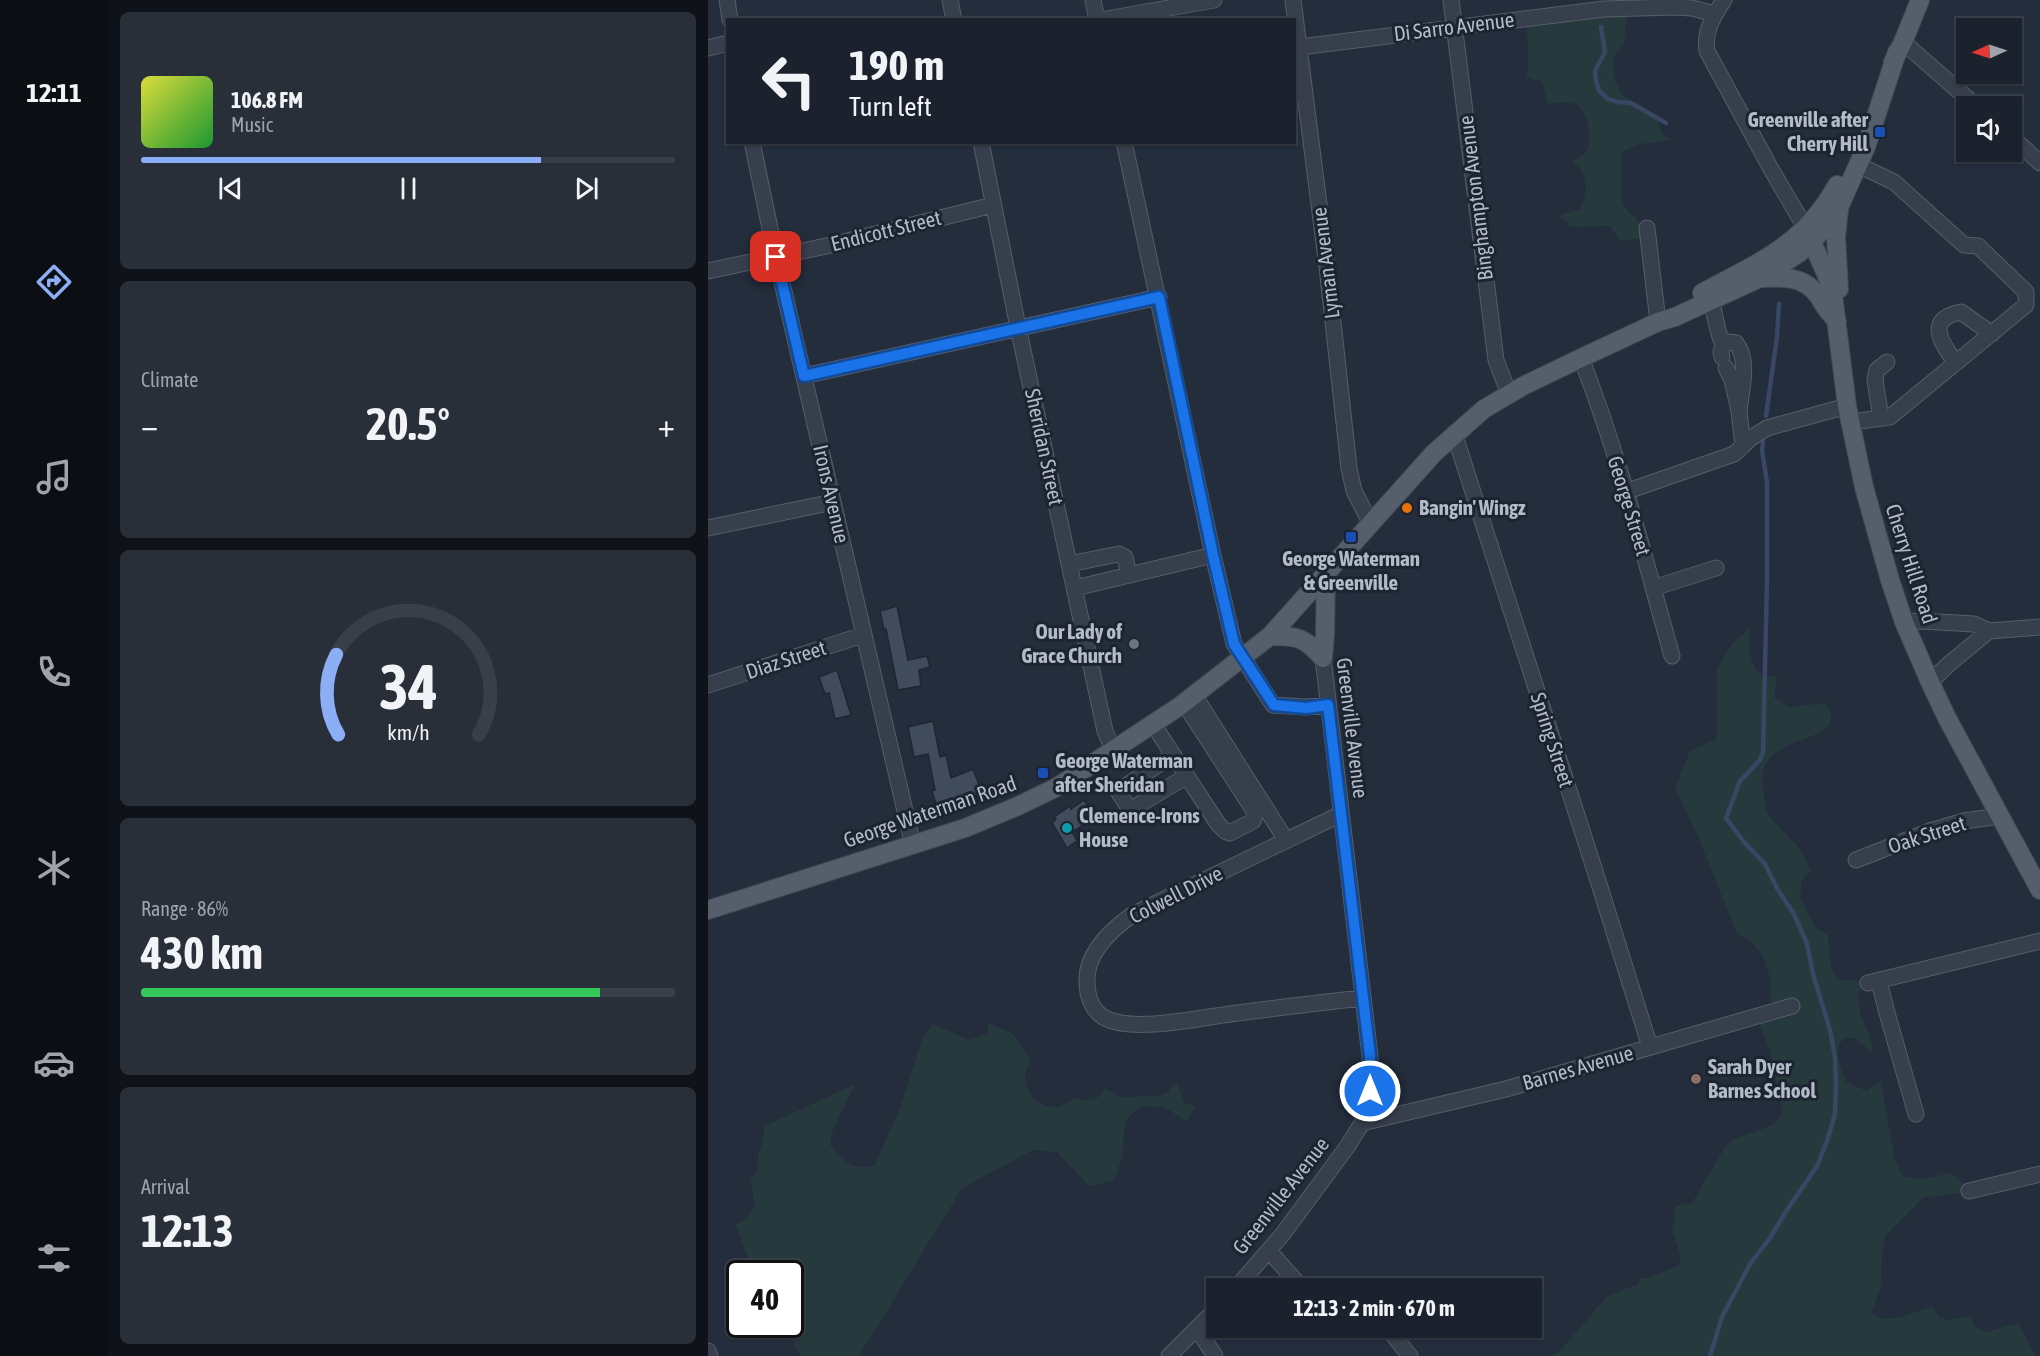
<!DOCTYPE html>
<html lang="en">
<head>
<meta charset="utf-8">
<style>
	:root { --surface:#1b222d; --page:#282f39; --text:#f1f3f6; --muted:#a0a4aa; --line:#393f49; --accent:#8baef5 }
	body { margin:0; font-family:"Asap Condensed",sans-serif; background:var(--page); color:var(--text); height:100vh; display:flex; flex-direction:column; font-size:22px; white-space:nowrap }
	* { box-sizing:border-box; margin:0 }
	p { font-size:20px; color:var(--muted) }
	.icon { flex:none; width:33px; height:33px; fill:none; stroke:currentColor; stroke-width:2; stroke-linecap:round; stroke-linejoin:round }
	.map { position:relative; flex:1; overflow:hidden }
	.details { display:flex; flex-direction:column; gap:12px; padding:12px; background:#0f1319; width:600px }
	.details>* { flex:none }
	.top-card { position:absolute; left:18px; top:18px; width:570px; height:126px; border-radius:0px; box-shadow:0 2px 4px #0004,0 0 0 2px var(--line); background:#1b222d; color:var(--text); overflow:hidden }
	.needle { width:39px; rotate:267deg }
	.fabs { position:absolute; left:1248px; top:18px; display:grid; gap:12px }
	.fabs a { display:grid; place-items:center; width:66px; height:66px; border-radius:0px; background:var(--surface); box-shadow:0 2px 4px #0004,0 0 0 2px var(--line); font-size:30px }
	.speed { position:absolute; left:18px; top:1260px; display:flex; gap:12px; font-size:30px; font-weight:700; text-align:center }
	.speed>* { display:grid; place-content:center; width:78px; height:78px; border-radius:50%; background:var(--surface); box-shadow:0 2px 4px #0004,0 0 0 2px var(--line); line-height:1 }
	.speed .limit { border:3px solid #111; border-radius:9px; background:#fff; color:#111 }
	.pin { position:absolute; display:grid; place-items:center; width:51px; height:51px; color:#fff; margin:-26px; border-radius:12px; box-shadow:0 3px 9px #0006 }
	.me { position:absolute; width:66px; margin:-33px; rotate:0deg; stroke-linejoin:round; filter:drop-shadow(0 0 4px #0008) }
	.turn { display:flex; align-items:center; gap:21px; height:126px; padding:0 24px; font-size:27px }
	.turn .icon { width:78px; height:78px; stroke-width:2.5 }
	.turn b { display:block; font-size:42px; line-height:51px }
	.big { font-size:45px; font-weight:700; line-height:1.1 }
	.details .tile { flex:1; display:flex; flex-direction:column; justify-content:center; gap:9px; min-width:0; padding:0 21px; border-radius:9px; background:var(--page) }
	.details .dial { align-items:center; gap:0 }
	.dial svg { height:156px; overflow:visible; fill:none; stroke:var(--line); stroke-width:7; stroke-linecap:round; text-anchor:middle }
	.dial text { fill:var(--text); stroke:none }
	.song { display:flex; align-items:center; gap:18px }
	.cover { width:72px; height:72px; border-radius:9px; background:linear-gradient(135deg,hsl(60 70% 55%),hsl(130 70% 35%)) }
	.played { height:6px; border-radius:3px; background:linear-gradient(90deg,var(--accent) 75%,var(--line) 75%) }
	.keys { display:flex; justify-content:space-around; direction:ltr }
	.heat { display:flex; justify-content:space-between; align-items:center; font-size:33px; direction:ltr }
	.charge { height:9px; border-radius:4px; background:linear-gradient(90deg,#34c759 86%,var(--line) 0) }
	.trip { position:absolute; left:498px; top:1278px; width:336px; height:60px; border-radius:0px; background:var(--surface); box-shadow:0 2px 4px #0004,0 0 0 2px var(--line); font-weight:700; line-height:60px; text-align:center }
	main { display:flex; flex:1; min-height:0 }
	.tab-bar { display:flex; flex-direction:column; width:108px; justify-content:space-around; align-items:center; background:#0b0e12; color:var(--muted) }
	.tab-bar .icon { width:42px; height:42px }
	.tab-bar .current { color:var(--accent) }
	.tab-bar b { font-size:27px; color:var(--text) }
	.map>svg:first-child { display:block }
	.green { fill:#26393d }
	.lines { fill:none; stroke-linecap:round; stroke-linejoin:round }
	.stream { stroke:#384763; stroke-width:4.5 }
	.building { fill:#404b5b; stroke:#1f2633; stroke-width:1.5 }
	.minor-casing { stroke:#565d6a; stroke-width:17 }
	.major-casing { stroke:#414855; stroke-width:20 }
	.minor { stroke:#383f4c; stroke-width:15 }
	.major { stroke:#565e6c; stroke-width:18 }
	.route-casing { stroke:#114b97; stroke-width:15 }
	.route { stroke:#1a73e8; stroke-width:10 }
	.transit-dot { fill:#1a4fb4; stroke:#1d2431; stroke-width:2 }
	.food-dot { fill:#e8710a; stroke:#1d2431; stroke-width:2 }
	.worship-dot { fill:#6b7280; stroke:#1d2431; stroke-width:2 }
	.culture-dot { fill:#0f9aa8; stroke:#1d2431; stroke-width:2 }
	.education-dot { fill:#8d6e63; stroke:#1d2431; stroke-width:2 }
	.labels { text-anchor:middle; stroke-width:6; stroke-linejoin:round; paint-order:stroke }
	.street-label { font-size:21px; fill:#b3bac8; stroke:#1d2431 }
	.poi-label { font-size:21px; font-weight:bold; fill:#b3bac8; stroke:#1d2431; text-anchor:start }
</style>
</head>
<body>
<main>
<nav class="tab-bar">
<b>12:11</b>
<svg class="icon current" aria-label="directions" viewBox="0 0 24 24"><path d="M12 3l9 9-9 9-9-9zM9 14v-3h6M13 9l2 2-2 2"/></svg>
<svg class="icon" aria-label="music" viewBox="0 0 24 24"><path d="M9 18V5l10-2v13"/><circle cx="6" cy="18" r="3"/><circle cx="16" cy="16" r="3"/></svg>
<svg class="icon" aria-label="phone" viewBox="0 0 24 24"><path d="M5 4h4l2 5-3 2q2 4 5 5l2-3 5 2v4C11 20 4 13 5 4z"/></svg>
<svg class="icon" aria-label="climate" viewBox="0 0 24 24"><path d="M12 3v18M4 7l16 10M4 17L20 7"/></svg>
<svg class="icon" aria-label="car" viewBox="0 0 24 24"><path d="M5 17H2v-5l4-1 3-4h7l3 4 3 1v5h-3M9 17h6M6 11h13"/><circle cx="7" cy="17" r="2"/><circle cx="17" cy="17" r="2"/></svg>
<svg class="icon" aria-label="filters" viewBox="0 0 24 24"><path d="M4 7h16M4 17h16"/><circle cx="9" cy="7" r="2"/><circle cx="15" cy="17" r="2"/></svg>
</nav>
<section class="details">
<div class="tile">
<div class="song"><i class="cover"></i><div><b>106.8 FM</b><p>Music</p></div></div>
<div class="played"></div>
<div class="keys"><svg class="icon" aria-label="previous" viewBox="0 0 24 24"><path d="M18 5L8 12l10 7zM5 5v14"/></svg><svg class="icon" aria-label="pause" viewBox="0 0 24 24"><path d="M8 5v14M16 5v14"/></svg><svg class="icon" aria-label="next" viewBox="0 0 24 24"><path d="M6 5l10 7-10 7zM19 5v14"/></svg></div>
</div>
<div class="tile"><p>Climate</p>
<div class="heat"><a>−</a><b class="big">20.5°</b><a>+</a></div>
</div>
<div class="tile dial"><svg viewBox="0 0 100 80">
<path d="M14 69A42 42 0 1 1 86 69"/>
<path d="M14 69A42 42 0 0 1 13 28" stroke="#8baef5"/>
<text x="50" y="56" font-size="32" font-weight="700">34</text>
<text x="50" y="72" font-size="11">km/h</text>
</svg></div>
<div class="tile"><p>Range · 86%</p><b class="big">430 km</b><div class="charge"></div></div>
<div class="tile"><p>Arrival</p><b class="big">12:13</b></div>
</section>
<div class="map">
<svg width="1332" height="1356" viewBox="0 0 1332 1356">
	<rect width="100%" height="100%" fill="#242d3c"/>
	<!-- green -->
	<path class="green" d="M919,9L916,44C898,59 905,76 914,95L922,99L930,110L947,113L954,134L963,140L932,144L913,152L914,205L936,227L938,238L912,241L902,226L862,227L858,220L851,217L854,214L872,209C880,190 882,176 864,161C870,159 876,156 879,150C884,138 880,113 869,105C861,100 849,103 840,104L834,82L818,77L820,68L819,18Z
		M1041,629C1043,652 1038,678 1069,676L1066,697L1080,707L1118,703C1119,707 1123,712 1123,716C1127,745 1046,734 1055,788C1056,795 1056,805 1059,811C1064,823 1084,838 1092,850C1096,856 1099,864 1103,870L1094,881L1092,898L1108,928L1120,935L1123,966L1128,978L1133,980L1160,981L1150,994L1152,1015L1162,1035L1165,1053L1146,1038H1136C1124,1051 1133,1068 1138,1082L1159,1091L1173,1080L1187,1162L1196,1177L1214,1179L1243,1173L1262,1189L1258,1192L1215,1198L1178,1235L1174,1250L1173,1285L1164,1313L1177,1319L1193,1317L1225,1306L1231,1317L1240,1320L1262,1316L1267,1326L1278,1332L1311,1323L1327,1356H843L854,1349L898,1297L930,1284L932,1278H940L971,1265L972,1254L964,1231L968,1206L984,1203L1017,1147L1026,1139L1065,1125L1075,1112L1061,1048L1049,1016L1064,1008C1062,977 1063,949 1029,934L989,834L967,788L982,751L1009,739V669L1024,644Z
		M281,1023L305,1034L323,1060C320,1066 317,1072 317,1078C318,1095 333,1109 350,1107C355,1106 362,1101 367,1098C383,1101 388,1102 398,1088L410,1097L450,1096L460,1092L465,1084L469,1082L476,1102L487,1107V1109L478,1121L456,1107L433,1106L417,1121L414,1158L406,1181L381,1186L349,1152L325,1150L254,1188L151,1356H93L81,1334L59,1327V1325L82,1324V1274L62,1273L59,1270L43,1268L28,1224L39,1218L47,1205L42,1179L48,1173L50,1167V1155L53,1148L57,1126L147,1084L125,1130L122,1144C132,1160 147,1173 167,1165L191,1110L215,1037L225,1024L262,1040L279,1034Z"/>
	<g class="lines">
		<!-- stream -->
		<path class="stream" d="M893,27L897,52L887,71L888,81L891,91L900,99L910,102L923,103L958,123
			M1058,416L1069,337L1071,304
			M1002,1356L1014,1317L1042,1264L1062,1238L1077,1213L1109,1166L1119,1141L1127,1114L1128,1086L1127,1057L1122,1030L1105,974L1099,944L1086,914L1070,890L1057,864L1036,842L1018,818L1032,781L1052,760L1055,753L1059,580V483L1054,450L1055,442"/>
	</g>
	<!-- building -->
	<path class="building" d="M189,606L200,660L219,656L222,667L211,670L213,686L190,690L178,629L176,630L172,611Z
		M129,670L143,715L127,719L121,693L117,694L111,677Z
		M225,721L232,757L238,755L243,778L265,769L275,795L230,810L224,791L227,790L220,754L206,757L200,727Z
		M376,800L387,818L364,832L369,841L359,848L344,823L348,819L346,817L362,806L363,809Z"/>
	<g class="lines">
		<defs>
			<path id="minor" d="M19,0L22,20
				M242,0L246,20
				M385,0L389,20
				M585,0L619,267L641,468L646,491L662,522
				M743,0L788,360L801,394
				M1016,0C1005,17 996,31 999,51L1063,169L1098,229
				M393,20L506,0
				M1195,42L1268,106
				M592,47L896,9L966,7L984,8L1007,14
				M0,48L20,43
				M1304,137L1332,163
				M44,142L68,257L205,845
				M273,142L310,327L397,731L405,750
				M416,142L505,555L526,644L565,705L598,707L620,705
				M939,228L950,322
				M0,271L123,245L285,205
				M1000,291C1007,308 1007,327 1015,345
				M1014,357L1013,352L1015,345L1021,342L1028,343C1042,360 1033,391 1031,411L1024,380L1018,368
				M873,358C911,455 936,556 964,656
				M1248,363C1234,344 1216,319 1253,312L1284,334
				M96,376L451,297
				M1031,411L1035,446
				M1173,418L1167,380L1169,370L1179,362
				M1143,422L1182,417L1318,305V292L1270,246L1256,245L1186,182L1150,165
				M746,433L886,868L942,1047
				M917,492L1026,454L1043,438L1059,428L1139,406
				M0,528L125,502
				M361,564L411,554L417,557L421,575
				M367,588L505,555
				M945,588L1008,568
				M1196,622L1213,621L1266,624L1281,631L1332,627
				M1222,682L1242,663L1281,631
				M0,685L155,635
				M486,695L578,840
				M445,724L510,824L517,831L522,833L545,821L547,815L544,808L476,703
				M465,755L410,791L422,810L479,776
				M633,814L424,915C403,930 378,953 379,981C379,996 384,1012 399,1019C427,1032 491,1018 522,1014C566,1008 610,1003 654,998
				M1148,860L1222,831L1256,821L1292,816
				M1171,981L1179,1013L1208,1114
				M1160,983L1332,941
				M654,1123L798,1089L1084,1006
				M1261,1191L1332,1174
				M561,1251L594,1288
				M528,1288L574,1235L639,1147L654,1123L662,1091V1056L615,658L611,648
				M677,1328L680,1329L702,1356
				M489,1329L507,1356
				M0,1351L2,1356
				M461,1356L508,1309"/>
			<path id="major" d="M1185,62L1195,42L1212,0
				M1098,229L1124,287L1139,406L1156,487L1182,580L1196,622L1222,682L1239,718L1332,890
				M1054,278C1076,277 1097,276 1111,297C1116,306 1121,313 1129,321
				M1131,289L1128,237L1131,209
				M994,293C1051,262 1096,245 1129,185
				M562,636C590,636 596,637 615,658
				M615,658L617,635L618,575
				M0,910L257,828L310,806L349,787L472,706L562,636L726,453L776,409L815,386L873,358L950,322L967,317L1052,278L1091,253L1104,242L1121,221L1133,203L1158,147L1189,52"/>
		</defs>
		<!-- minor casing -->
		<use href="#minor" class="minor-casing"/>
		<!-- major casing -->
		<use href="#major" class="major-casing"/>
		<!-- minor -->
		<use href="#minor" class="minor"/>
		<!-- major -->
		<use href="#major" class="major"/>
	</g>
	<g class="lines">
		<defs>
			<path id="route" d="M68,257L96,376L451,297L505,555L526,644L566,705L598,708L620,705L662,1056V1091"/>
		</defs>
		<!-- route casing -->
		<use href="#route" class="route-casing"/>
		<!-- route -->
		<use href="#route" class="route"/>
	</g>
	<!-- markers -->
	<g class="transit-dot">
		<rect x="1166" y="126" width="12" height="12" rx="3"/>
		<rect x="637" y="531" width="12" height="12" rx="3"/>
		<rect x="329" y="767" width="12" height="12" rx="3"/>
	</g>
	<circle class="food-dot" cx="699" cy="508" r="6"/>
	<circle class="worship-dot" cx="426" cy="644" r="6"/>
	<circle class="culture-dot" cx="359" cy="828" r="6"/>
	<circle class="education-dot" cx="988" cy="1079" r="6"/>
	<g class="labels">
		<!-- street labels -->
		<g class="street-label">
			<text transform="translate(746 27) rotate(-7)" y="7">Di Sarro Avenue</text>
			<text transform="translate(768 198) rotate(-97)" y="7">Binghampton Avenue</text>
			<text transform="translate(178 231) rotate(-14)" y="7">Endicott Street</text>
			<text transform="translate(618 263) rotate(-97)" y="7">Lyman Avenue</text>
			<text transform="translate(336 447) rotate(78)" y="7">Sheridan Street</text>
			<text transform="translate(123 494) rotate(77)" y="7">Irons Avenue</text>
			<text transform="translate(921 506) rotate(73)" y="7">George Street</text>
			<text transform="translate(1203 564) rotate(72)" y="7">Cherry Hill Road</text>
			<text transform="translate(78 660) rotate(-18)" y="7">Diaz Street</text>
			<text transform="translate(644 728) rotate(83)" y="7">Greenville Avenue</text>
			<text transform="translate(844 740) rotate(72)" y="7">Spring Street</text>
			<text transform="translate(222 812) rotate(-19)" y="7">George Waterman Road</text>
			<text transform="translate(1219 835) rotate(-18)" y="7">Oak Street</text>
			<text transform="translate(468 895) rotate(-27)" y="7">Colwell Drive</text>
			<text transform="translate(870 1068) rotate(-16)" y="7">Barnes Avenue</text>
			<text transform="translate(573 1196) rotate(-52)" y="7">Greenville Avenue</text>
		</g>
		<!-- poi labels -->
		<g class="poi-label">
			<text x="1160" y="127" text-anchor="end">Greenville after<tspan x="1160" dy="24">Cherry Hill</tspan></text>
			<text x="711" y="515">Bangin' Wingz</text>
			<text x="643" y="566" text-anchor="middle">George Waterman<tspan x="643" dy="24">&amp; Greenville</tspan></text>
			<text x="414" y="639" text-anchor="end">Our Lady of<tspan x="414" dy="24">Grace Church</tspan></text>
			<text x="347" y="768">George Waterman<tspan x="347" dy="24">after Sheridan</tspan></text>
			<text x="371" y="823">Clemence-Irons<tspan x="371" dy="24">House</tspan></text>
			<text x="1000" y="1074">Sarah Dyer<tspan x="1000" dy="24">Barnes School</tspan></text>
		</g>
	</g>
</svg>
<div class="fabs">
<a><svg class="needle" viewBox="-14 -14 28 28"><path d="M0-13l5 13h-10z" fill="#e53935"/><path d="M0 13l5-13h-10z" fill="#a0a4aa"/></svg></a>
<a><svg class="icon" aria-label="sound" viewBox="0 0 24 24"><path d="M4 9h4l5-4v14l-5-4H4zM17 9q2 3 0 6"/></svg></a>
</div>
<div class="speed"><div class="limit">40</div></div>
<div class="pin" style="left:68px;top:257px;background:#d93025"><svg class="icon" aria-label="arrive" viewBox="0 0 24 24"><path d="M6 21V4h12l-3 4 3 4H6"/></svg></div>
<svg class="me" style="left:662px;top:1091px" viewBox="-20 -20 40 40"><circle r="17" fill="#1a73e8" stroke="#fff" stroke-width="3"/><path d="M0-11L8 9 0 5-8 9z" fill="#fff"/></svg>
<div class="trip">12:13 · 2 min · 670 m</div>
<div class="top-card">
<div class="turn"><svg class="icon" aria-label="left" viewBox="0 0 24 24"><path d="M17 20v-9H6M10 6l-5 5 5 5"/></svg><div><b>190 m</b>Turn left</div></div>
</div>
</div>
</main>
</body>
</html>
